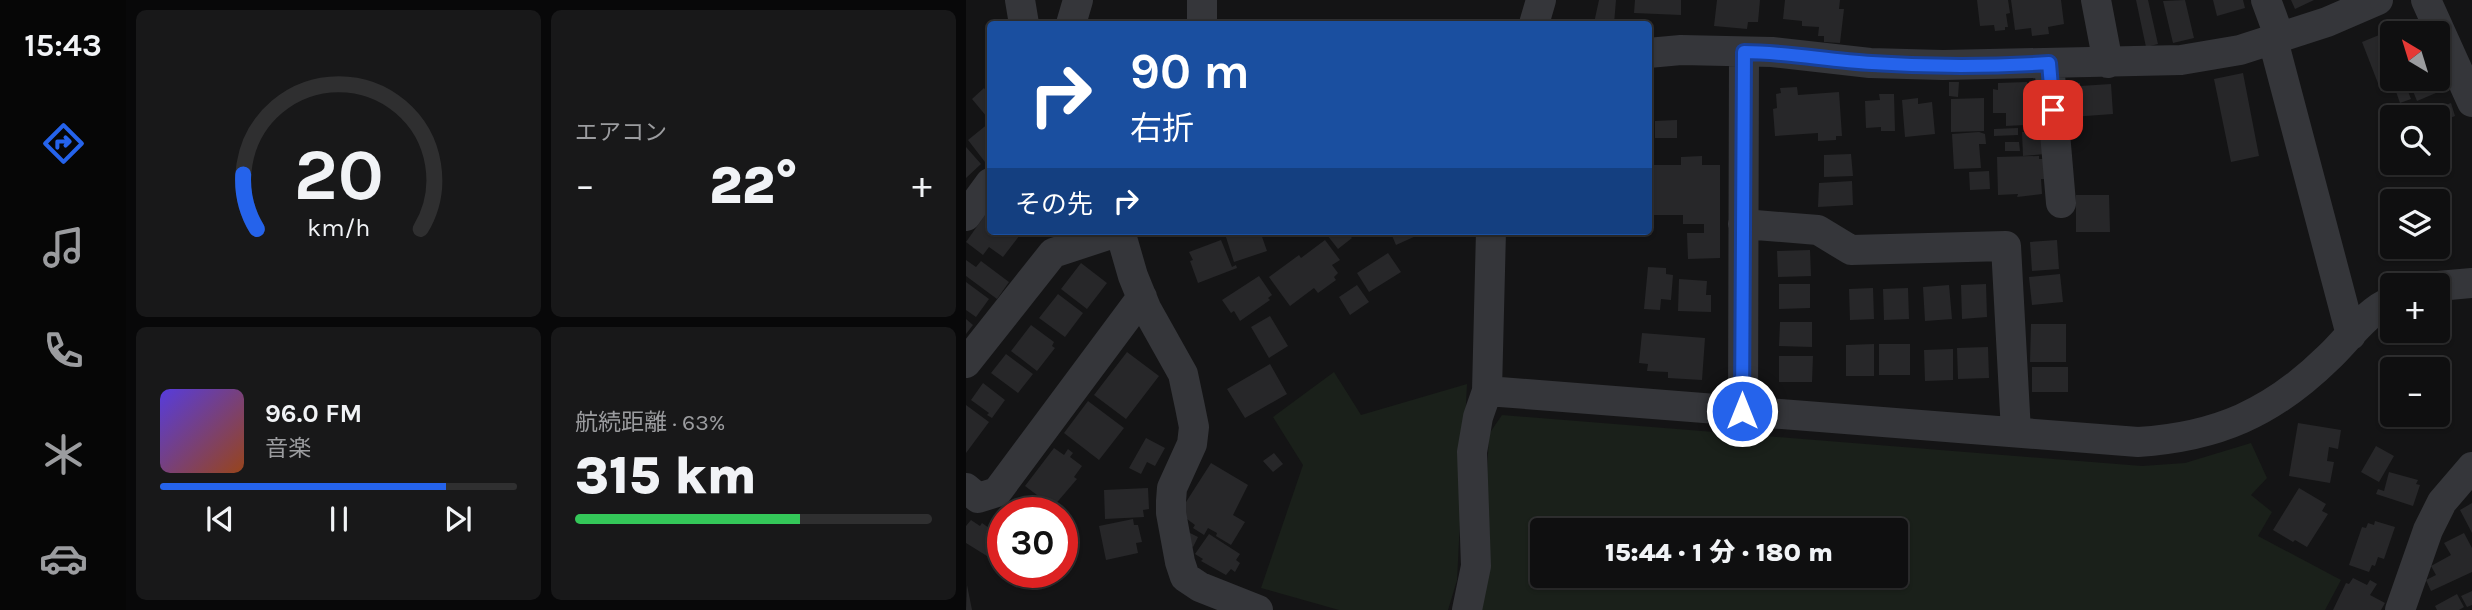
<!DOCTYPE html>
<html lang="ja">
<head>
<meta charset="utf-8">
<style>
	:root { --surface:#0f0f10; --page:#181819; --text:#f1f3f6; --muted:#9b9c9f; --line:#2f2f30; --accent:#2563eb }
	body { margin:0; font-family:Karla,"Noto Sans JP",sans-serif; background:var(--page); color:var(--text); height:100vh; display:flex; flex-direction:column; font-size:26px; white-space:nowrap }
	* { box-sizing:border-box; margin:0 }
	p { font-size:23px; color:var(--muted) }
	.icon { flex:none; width:38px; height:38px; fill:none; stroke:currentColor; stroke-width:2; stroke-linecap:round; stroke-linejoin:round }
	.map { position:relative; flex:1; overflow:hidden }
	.side { display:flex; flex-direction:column; gap:10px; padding:10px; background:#080809; width:840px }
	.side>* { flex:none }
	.banner { position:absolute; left:21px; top:21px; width:665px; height:214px; border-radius:7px; box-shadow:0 2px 5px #0004,0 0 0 2px var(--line); background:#1a4fa0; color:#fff; overflow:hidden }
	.needle { width:46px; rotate:322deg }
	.tools { position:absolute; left:1414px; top:21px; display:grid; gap:14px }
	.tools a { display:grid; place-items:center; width:70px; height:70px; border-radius:7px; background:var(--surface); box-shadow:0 2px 5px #0004,0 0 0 2px var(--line); font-size:35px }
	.speed { position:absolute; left:21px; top:497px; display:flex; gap:14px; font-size:35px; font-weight:700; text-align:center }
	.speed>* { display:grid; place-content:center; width:91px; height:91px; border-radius:50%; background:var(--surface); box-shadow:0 2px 5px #0004,0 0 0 2px var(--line); line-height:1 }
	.speed .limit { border:10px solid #d22; background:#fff; color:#111 }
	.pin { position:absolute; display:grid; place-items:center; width:60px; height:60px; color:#fff; margin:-30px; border-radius:14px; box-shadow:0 4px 10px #0006 }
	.me { position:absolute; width:77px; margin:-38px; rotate:0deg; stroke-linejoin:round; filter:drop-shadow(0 0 5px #0008) }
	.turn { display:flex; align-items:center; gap:24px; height:147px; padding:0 28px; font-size:32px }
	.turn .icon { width:91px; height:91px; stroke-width:2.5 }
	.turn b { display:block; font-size:49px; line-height:60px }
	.then { display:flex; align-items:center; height:66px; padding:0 28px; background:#0003; gap:14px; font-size:26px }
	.big { font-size:52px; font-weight:800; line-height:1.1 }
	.side .card { flex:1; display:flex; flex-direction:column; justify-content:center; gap:10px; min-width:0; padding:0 24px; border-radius:10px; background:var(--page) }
	.side .dial { align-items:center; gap:0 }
	.dial svg { height:182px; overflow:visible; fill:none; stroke:var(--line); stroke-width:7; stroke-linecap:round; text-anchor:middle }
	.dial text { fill:var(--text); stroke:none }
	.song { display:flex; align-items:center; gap:21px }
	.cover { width:84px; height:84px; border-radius:10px; background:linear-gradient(135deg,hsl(250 70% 55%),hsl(20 70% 35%)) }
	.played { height:7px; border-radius:4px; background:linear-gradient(90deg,var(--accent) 80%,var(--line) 80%) }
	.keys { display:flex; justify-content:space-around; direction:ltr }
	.heat { display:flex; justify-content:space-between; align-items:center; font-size:38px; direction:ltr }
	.charge { height:10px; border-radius:5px; background:linear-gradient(90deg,#34c759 63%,var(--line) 0) }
	.side .tiles { flex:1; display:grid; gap:10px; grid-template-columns:repeat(2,1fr) }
	.trip { position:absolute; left:564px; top:518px; width:378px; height:70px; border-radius:7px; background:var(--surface); box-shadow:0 2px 5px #0004,0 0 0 2px var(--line); font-weight:800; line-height:70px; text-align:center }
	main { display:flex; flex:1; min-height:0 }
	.dock { display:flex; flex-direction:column; width:126px; justify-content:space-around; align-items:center; background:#060606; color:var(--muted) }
	.dock .icon { width:49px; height:49px }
	.dock .active { color:var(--accent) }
	.dock b { font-size:32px; color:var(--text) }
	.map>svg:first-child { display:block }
	.green { fill:#1a201a; fill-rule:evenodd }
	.building { fill:#272729 }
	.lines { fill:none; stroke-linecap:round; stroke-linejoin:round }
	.street { stroke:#35363a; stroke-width:30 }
	.route-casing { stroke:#184099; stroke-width:18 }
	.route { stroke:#2563eb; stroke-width:12 }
</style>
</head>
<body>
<main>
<nav class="dock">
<b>15:43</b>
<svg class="icon active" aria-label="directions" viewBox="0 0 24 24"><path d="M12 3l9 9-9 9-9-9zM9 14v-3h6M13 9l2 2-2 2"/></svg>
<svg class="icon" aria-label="music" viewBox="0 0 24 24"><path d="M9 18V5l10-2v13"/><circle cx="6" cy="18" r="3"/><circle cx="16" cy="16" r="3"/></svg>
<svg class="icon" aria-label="phone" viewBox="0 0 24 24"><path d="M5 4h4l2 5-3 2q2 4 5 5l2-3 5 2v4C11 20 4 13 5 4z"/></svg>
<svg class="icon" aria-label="climate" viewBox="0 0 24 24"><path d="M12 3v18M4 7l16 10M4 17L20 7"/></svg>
<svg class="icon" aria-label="car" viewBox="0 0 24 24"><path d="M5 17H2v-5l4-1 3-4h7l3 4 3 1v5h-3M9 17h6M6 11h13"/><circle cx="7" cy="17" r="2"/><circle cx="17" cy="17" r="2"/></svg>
</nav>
<section class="side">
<div class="tiles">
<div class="card dial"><svg viewBox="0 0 100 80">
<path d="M14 69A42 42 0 1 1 86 69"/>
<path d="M14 69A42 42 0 0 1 8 45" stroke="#2563eb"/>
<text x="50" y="56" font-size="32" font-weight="700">20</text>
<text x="50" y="72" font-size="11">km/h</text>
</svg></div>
<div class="card"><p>エアコン</p>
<div class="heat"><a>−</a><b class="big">22°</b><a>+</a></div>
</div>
<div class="card">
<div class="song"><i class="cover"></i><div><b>96.0 FM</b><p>音楽</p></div></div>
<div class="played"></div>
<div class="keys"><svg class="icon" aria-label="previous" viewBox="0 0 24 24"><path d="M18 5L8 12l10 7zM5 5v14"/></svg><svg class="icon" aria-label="pause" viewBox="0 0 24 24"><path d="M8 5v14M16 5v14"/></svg><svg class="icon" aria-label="next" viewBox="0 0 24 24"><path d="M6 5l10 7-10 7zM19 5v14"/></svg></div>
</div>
<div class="card"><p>航続距離 · 63%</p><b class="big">315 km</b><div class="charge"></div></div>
</div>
</section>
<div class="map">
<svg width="1506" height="610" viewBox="0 0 1506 610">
	<rect width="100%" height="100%" fill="#141415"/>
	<!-- green -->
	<path class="green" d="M368,372L395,415L501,384L491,580L482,610H373L295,588L337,465L307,417Z
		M536,415L1176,466L1219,463L1285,443L1301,478L1285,495L1306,512L1292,536L1375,580L1359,610H512L515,596L523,434ZM576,530H929V576H576Z"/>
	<!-- building -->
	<path class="building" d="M633,0H650L648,24L628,23Z
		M669,0H715V15L668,13Z
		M751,0H794L792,22H782L781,29L748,26Z
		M819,0H874L873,9H878L874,43L858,42V36H852L853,27L836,26V21L817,19Z
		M1011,0H1042L1044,13L1040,14L1042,27H1039V30L1029,31L1028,25L1014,26Z
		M1045,0H1095L1098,24L1082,27L1083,34L1066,36L1065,28L1049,30Z
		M1170,0H1182L1192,44L1180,47Z
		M1219,0L1228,38L1207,43L1197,1Z
		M1247,0H1277L1279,8L1251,16Z
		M1325,0H1348L1329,9Z
		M1418,33L1426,53V79H1437L1445,99L1434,103L1428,86L1415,91L1396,42Z
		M1277,73L1293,156L1265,162L1248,79Z
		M1442,79H1472L1477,90L1451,101Z
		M983,82H993L992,97L983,96Z
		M1061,82V85H1073L1074,89H1066L1067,101H1063L1064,114H1058L1059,125L1040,126V113H1027V89L1032,90V83Z
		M1104,83H1114V86L1145,84L1147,114L1106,117Z
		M831,87L832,95L873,92L876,136H870V140L852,141V133L809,136L807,109L811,108L810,94L815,93L814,88Z
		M18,88L24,96V114L21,117L6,99Z
		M913,94H928L929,131H915V127L900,128L899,101L914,100Z
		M952,98V104L966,102L969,134L939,137L936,100Z
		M1018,98V131L985,132V99Z
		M1485,103L1489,116L1472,123V117H1460L1458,113Z
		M711,120V138H689V121Z
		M23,123L24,158L19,162L2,140Z
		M1052,128V135L1028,136V129Z
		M1077,131L1079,154L1057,156L1056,132Z
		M1013,132L1019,134L1020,144H1013L1015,168L988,169L986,134Z
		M1039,142H1053L1054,151H1039Z
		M0,147L15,164L0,178Z
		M885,154L887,176L858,177V155Z
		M736,156V165H754V258L722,259L721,233H738V224H717V215H682V173H685V165H715V157Z
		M1073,156V159H1079V179H1075L1076,194L1051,197L1052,194L1032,195L1031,157Z
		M1023,171L1024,189L1004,190L1003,172Z
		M886,181L887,205L852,207L853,183Z
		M1110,195H1143L1144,232H1110Z
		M24,208V231H57L37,257L23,247L17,255L0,242Z
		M267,231H294L301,251L268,262L259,234Z
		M358,231H390L384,236L386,238L372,249Z
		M424,231H461L430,245Z
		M552,231H590V233L552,235Z
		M255,240L266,267L270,265L271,268L232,283L224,261L227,260L223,252Z
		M359,240L374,260L366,265L372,273L368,277L370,280L352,293L348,288L324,306L303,277L333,255L335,258Z
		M1091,240L1093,269L1066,271L1064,242Z
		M844,250L845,276L812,277L811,251Z
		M422,253L435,272L403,292L391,273Z
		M0,260L10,267L15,261L43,282L31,299L0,276Z
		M115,263L141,283L121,309L95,289Z
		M682,267L700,268V274L707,275L705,300L695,299L694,310L678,309Z
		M1094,274L1097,302L1066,305L1063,277Z
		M293,276L306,295L302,298L304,300L274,321L268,311L265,313L256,300Z
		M713,279L741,281L740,295H745V312L712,311Z
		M0,282L23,299L10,317L0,310Z
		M813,284H844V308L813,309Z
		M1020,284L1021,317L996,319L995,285Z
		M391,285L403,302L384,315L373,297Z
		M983,285L986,319L959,321L957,287Z
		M907,288L908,319L884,320L883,289Z
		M942,288L943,319L918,320L917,289Z
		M92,294L117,313L99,337L73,318Z
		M304,316L322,346L303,358L285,327Z
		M0,319L7,325L0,334Z
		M814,322H846V347L813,346Z
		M1065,324H1100V362H1064Z
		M65,325L88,342L86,346L89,348L71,371L45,351Z
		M676,333L739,338L736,380L702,378V372L681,371L682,364L673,363Z
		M908,344V376H880V345Z
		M913,344H944V375H913Z
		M1022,347L1023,378L992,379L991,348Z
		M987,349V380L959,381L958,350Z
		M161,352L193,376L160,419L128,395Z
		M40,354L67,374L52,393L25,373Z
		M813,356H847L846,382H813Z
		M304,364L321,394L279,418L261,389Z
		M1066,367H1102V392H1066Z
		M17,383L39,400L26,418L21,415L23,413L5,400Z
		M122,401L158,428L133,460L98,433Z
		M0,405L23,422L0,453Z
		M1332,423L1375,430L1372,449L1363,447L1361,461L1368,462L1364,483L1323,476Z
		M180,438L199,448L189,466L181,462L175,474L163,468Z
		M1410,446L1428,456L1413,482L1395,472Z
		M88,448L98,455L102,449L107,453L104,457L116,466L108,477L111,479L87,507L59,486Z
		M308,453L317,464L307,472L297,461Z
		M245,463L282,485L267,515L279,522L265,545L250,536L251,533L242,528L238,535L227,528L229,525L213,513Z
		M1423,472L1452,480L1450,484L1454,485L1447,506L1410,494L1412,489L1418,491Z
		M182,488L183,509L177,510L178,517L139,519L138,490Z
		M1333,488L1360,504L1356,511L1362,514L1341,547L1329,540L1327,542L1307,530Z
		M1506,503V533L1494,510Z
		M167,519L168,525H172L176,542L170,543L172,553L140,560L133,526Z
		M5,520L14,526L16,523L33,535L37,529V566L0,543V526Z
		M1409,521L1429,527L1418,559L1412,557L1409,566L1406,565L1403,572L1383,565L1396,527L1400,528L1402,523L1408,525Z
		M222,532L232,537L227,547L217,541Z
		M1498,533L1506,548V572L1465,591L1460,580L1470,575L1465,566L1485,555L1478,543Z
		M243,534L274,554L270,560L274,563L269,572L265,569L260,575L235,561L237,559L229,554Z
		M1387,578L1401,585L1404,580L1411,584L1404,595L1419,603L1415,610H1367L1380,583L1383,584Z
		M1,585L6,610H0Z
		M1506,591V605L1501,607L1495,596Z
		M1491,594L1498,607L1493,610H1471L1469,606Z"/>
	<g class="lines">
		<!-- street -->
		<path class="street" d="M54,0L58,24
			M236,0V24
			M1130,0L1142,63
			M1300,0L1314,38
			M1460,0L1506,102
			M105,24L112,0
			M568,24L575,0
			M1307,40L1385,335
			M682,53L715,50L806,52L904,63L977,65L1215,60L1274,50L1361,22L1412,0
			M1083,63L1095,203
			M0,216L24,183
			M777,224L852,230L885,250L1040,246L1050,432
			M1472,286L1506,283
			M0,363L87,253L154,231L167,276L180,308L217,374L224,407L228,427L226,444L206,488L205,501V513L214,562L219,577L234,587L292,610
			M521,391L1172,442C1251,437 1306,413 1363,357C1382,339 1401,311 1426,301
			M777,411L778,52
			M0,488L12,498L31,492L176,297
			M501,610L510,566L506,452L512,417L521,391L525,231
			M1434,610L1462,530L1476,502L1506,467"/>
	</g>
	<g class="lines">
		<defs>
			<path id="route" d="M776,411L778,52C821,52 864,61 906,63C965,67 1025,67 1083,63L1087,110"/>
		</defs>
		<!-- route casing -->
		<use href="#route" class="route-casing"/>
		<!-- route -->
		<use href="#route" class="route"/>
	</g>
</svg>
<div class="tools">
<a><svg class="needle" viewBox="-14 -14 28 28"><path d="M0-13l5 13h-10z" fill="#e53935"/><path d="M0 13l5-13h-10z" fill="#9b9c9f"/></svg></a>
<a><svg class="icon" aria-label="search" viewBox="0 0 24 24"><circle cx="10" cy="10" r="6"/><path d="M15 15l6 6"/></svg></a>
<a><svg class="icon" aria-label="layers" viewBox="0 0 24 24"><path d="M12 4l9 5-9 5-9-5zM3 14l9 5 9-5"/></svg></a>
<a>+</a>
<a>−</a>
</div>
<div class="speed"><div class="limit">30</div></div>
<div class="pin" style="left:1087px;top:110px;background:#d93025"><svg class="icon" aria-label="arrive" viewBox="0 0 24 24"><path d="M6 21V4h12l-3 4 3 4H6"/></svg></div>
<svg class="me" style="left:776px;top:411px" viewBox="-20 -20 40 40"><circle r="17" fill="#2563eb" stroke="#fff" stroke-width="3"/><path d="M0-11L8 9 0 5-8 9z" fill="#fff"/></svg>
<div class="trip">15:44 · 1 分 · 180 m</div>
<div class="banner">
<div class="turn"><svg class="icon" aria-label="right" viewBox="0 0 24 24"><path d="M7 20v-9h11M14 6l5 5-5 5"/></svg><div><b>90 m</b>右折</div></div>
<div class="then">その先<svg class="icon" aria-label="right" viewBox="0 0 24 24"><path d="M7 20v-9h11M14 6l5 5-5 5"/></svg></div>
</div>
</div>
</main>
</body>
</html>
